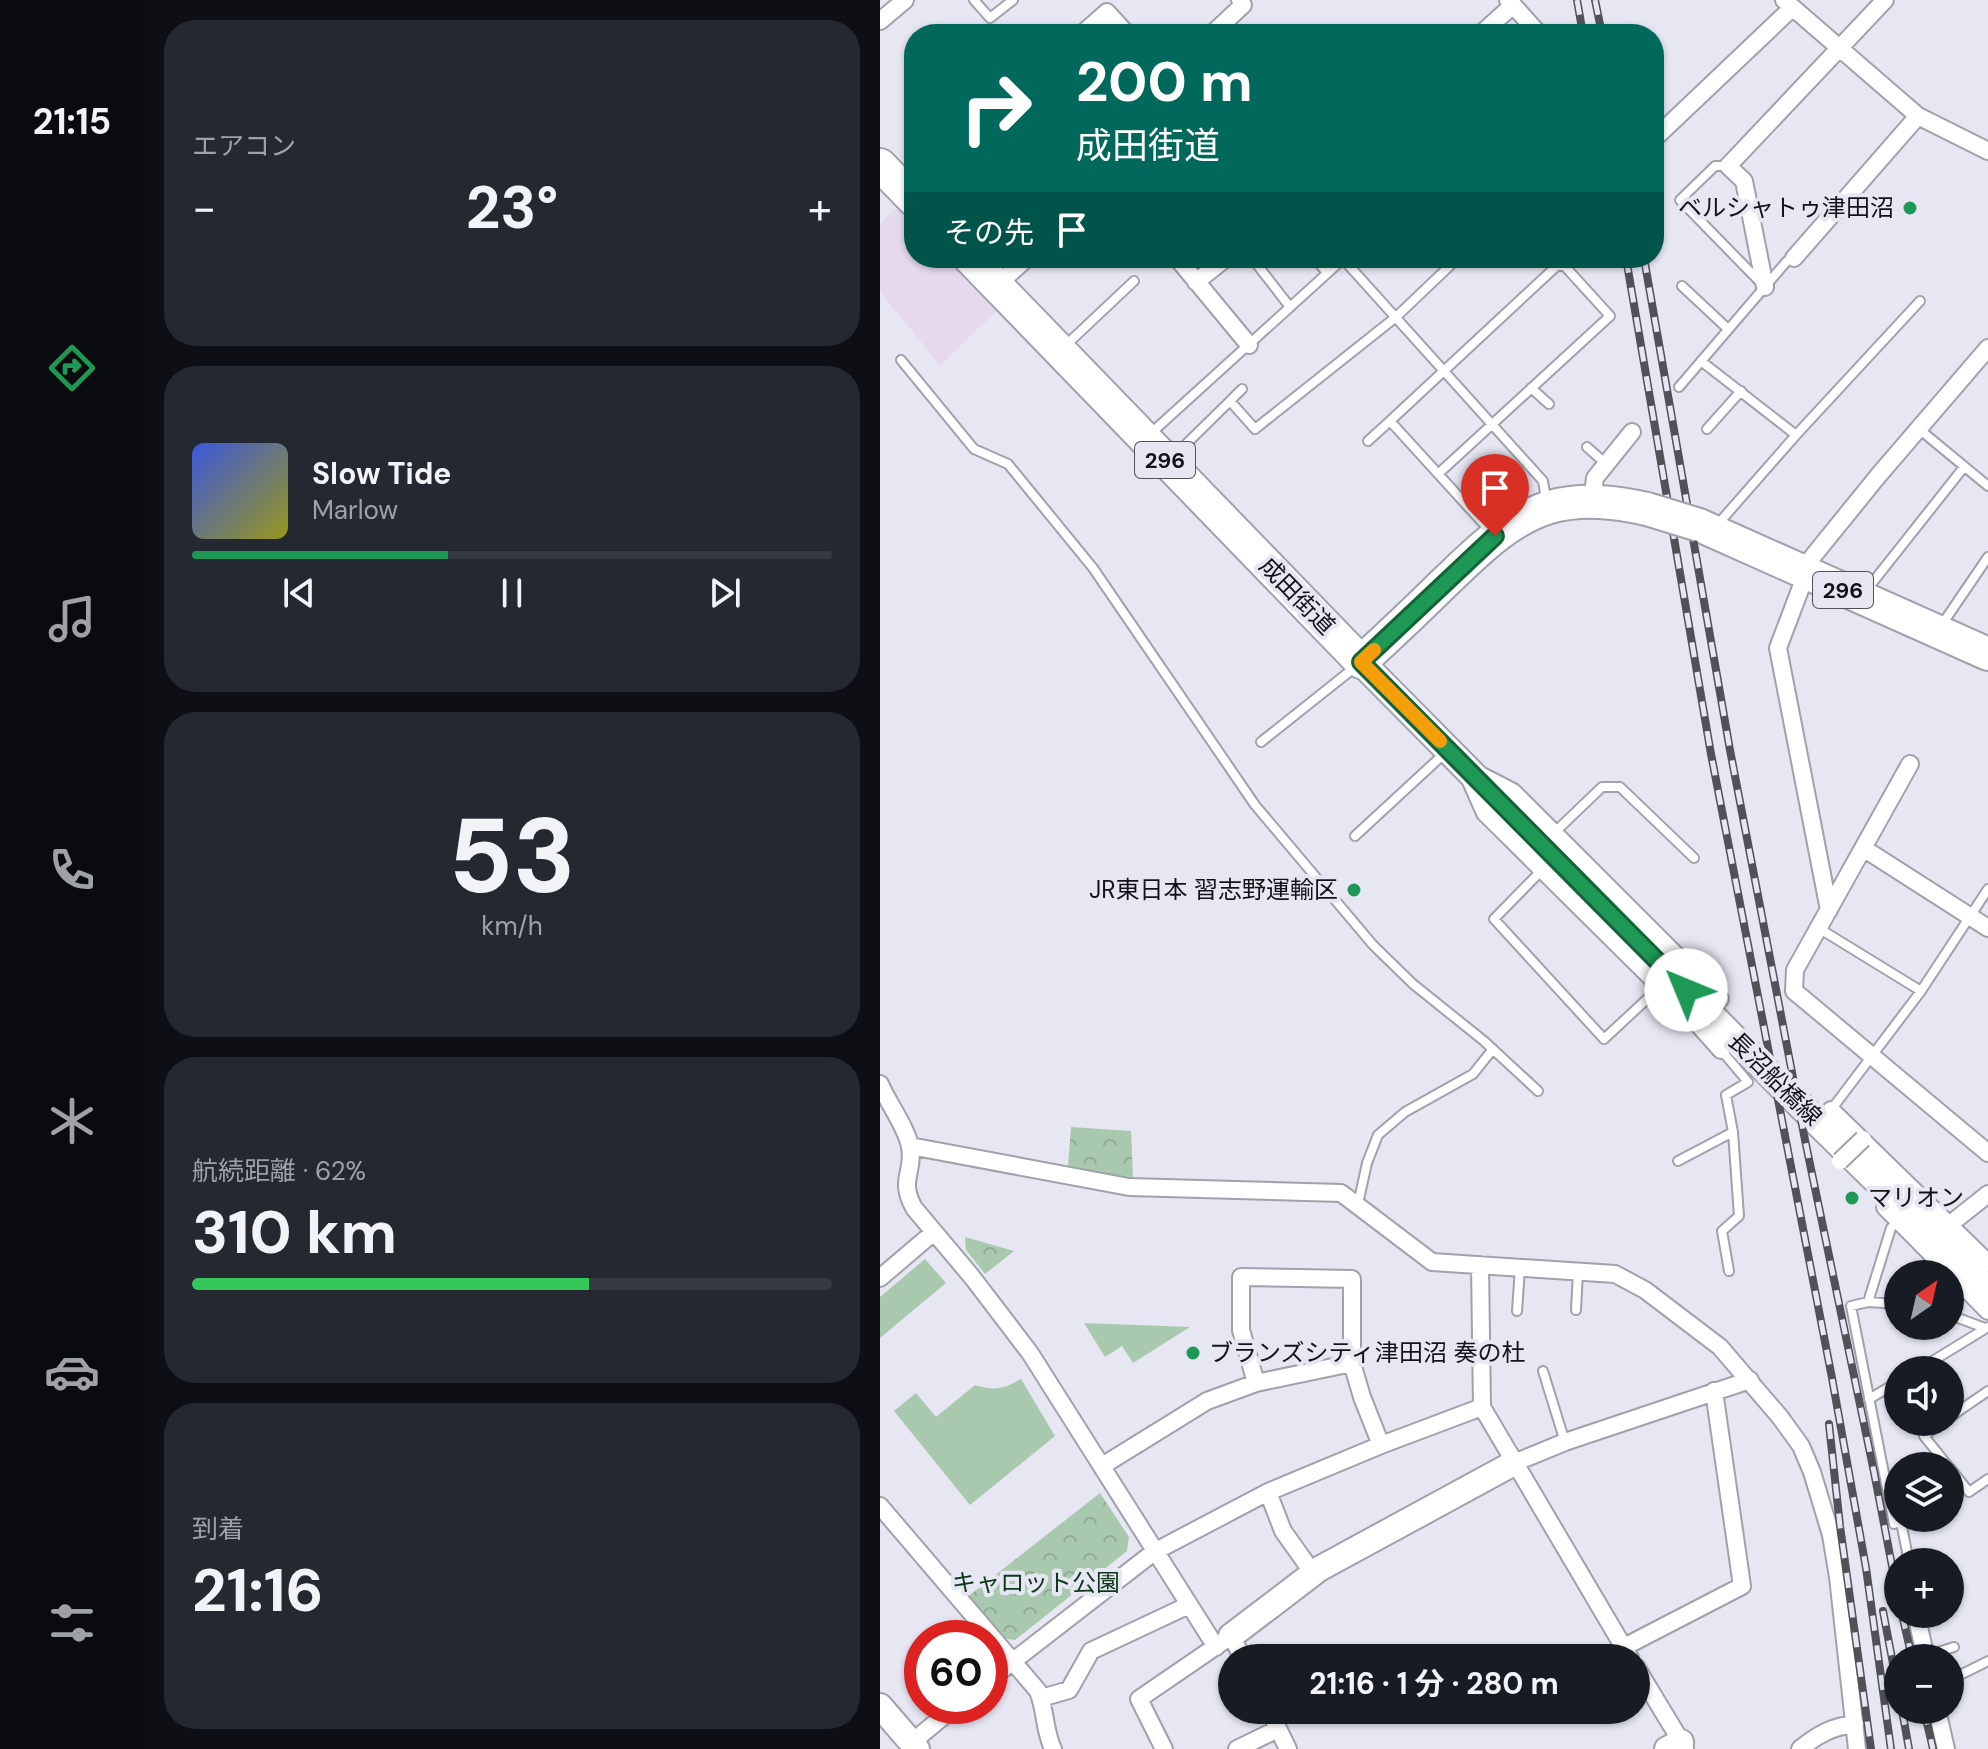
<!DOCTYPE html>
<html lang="ja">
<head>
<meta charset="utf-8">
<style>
	:root { --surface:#171b24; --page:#242831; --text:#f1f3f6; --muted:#9ea1a6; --line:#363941; --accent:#1d9855 }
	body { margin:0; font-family:"DM Sans","Noto Sans JP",sans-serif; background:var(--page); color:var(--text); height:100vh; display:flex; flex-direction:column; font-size:30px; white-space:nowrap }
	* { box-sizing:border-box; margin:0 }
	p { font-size:26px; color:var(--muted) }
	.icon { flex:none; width:44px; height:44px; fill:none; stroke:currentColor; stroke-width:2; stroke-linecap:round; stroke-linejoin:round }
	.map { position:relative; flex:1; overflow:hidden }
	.sheet { display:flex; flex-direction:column; gap:20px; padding:20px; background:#0d0f14; width:736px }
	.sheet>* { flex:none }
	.top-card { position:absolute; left:24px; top:24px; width:760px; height:244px; border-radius:32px; box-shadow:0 2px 6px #0004; background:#00695c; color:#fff; overflow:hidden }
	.needle { width:52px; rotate:34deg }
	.fabs { position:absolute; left:1004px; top:1260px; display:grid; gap:16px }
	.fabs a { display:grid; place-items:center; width:80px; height:80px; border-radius:50%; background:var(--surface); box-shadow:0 2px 6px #0004; font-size:40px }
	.speed { position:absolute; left:24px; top:1620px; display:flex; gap:16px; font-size:40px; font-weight:700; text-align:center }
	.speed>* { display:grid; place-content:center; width:104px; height:104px; border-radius:50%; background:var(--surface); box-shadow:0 2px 6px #0004; line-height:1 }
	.speed .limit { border:12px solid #d22; background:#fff; color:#111 }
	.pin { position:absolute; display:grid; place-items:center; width:68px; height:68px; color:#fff; margin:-82px -34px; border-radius:50% 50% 50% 0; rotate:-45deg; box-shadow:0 0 8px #0007 }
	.pin .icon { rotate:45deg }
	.me { position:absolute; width:88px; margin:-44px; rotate:315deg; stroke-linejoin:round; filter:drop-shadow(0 0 6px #0008) }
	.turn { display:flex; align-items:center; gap:28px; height:168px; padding:0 40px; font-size:36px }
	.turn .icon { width:104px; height:104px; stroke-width:2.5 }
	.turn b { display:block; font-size:56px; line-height:68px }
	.then { display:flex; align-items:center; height:76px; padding:0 40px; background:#0003; gap:16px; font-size:30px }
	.big { font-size:60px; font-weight:700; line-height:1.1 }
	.sheet .card { flex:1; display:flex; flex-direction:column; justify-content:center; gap:12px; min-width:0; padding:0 28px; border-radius:32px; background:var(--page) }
	.sheet .dial { align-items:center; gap:0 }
	.dial b { font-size:104px; line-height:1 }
	.song { display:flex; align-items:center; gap:24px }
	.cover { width:96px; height:96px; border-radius:12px; background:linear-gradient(135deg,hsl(230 70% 55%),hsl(60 70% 35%)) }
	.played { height:8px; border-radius:4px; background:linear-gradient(90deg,var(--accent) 40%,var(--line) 40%) }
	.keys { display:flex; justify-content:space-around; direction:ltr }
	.heat { display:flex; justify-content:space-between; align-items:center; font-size:44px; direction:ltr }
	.charge { height:12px; border-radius:6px; background:linear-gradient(90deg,#34c759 62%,var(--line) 0) }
	.trip { position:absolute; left:338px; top:1644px; width:432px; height:80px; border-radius:40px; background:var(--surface); box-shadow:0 2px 6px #0004; font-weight:700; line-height:80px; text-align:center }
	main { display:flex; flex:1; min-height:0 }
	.menu { display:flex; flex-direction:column; width:144px; justify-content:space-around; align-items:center; background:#090b0e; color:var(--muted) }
	.menu .icon { width:56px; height:56px }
	.menu .current { color:var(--accent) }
	.menu b { font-size:36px; color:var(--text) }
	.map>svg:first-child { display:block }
	.industrial { fill:#e6d9ed }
	.park { fill:url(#park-crowns) }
	.garden { fill:#a9c9ae }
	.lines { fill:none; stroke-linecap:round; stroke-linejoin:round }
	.lane-casing { stroke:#a0a1ac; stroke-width:12 }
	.street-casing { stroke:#a0a1ac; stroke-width:20 }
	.secondary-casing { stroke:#a0a1ac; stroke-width:28 }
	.primary-casing { stroke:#a0a1ac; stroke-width:30 }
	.highway-casing { stroke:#a0a1ac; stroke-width:36 }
	.lane { stroke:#fff; stroke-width:8 }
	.street { stroke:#fff; stroke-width:16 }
	.secondary { stroke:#fff; stroke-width:24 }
	.primary { stroke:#fff; stroke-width:26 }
	.highway { stroke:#fff; stroke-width:32 }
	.rail-casing { stroke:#515158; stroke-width:8 }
	.rail { stroke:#e6e7f3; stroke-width:5; stroke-dasharray:15; stroke-linecap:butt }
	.street-bridge-casing { stroke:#a0a1ac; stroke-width:20; stroke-linecap:butt }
	.highway-bridge-casing { stroke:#a0a1ac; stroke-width:36; stroke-linecap:butt }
	.street-bridge { stroke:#fff; stroke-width:16 }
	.highway-bridge { stroke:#fff; stroke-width:32 }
	.route-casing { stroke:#136337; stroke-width:20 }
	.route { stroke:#1d9855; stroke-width:14 }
	.slow { stroke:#f59e0b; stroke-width:14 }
	.poi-dot { fill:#1d9855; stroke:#e6e7f3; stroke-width:3 }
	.labels { text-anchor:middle; stroke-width:8; stroke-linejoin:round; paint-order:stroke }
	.shield { fill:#e6e7f3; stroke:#525359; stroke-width:2 }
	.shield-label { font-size:22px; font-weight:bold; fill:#131317 }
	.poi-label { font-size:24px; fill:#131317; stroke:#e6e7f3; text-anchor:end }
	.street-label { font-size:24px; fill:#131317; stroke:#e6e7f3 }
	.park-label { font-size:24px; fill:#0e371a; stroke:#e6e7f3 }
</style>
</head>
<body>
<main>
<nav class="menu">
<b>21:15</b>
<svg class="icon current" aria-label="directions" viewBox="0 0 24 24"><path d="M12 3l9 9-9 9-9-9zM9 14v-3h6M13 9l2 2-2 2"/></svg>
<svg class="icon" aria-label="music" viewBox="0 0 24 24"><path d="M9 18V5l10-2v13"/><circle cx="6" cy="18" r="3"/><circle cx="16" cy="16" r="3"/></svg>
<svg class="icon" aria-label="phone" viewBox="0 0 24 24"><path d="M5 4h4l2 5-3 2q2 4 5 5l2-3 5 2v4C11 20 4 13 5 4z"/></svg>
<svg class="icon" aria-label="climate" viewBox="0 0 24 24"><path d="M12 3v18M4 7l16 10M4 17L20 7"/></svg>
<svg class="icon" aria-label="car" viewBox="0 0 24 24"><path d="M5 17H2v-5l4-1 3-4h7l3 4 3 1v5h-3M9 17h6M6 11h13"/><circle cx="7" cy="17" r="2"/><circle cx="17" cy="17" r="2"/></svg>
<svg class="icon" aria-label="filters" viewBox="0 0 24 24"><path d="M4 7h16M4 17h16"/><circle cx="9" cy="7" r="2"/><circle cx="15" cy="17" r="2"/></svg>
</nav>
<section class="sheet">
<div class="card"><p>エアコン</p>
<div class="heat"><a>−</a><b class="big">23°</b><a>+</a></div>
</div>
<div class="card">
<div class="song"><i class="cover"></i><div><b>Slow Tide</b><p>Marlow</p></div></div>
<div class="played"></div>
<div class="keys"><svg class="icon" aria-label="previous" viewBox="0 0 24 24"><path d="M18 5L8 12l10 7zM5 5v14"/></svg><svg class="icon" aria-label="pause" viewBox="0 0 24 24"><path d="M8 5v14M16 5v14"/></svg><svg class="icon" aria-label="next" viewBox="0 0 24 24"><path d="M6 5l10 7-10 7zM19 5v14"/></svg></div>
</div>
<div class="card dial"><b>53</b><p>km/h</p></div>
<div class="card"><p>航続距離 · 62%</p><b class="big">310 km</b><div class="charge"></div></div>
<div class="card"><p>到着</p><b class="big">21:16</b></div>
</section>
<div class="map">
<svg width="1108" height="1749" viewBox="0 0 1108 1749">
	<defs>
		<pattern id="park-crowns" width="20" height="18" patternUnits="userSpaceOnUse" patternTransform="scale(2)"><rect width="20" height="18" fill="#a9c9ae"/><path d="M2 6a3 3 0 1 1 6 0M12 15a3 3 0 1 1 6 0" fill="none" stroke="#91ac95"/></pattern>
	</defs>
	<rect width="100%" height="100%" fill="#e6e7f3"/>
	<!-- industrial -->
	<path class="industrial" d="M23,203L34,214V258H76L122,306L60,365L0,292V224Z"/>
	<!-- park -->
	<path class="park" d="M191,1127L251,1131L253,1178L188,1167Z
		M85,1237L134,1251L105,1274L86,1250Z
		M220,1493L249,1537L247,1551L135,1640L120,1638L86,1598Z"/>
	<!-- garden -->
	<path class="garden" d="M45,1259L66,1283L0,1338V1297Z
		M204,1323L310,1327L253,1363L242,1346L225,1357Z
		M141,1379L175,1436L90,1505L14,1411L36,1393L56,1417L95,1385C114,1391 124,1389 141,1379Z"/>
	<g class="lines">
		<defs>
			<path id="lane" d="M94,0L110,18L133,0
				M848,166H835L800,200L882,284
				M372,258L410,307
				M435,258L447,273
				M802,286L848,329
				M185,346L254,281
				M21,360L94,449L128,464L213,568L375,805L493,945L533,984L604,1041L658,1091
				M821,361L916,435L838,524
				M799,387L907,261L913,258
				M651,388L669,404
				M350,401L362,389
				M827,429L861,391
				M1039,429L1108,486
				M269,435L463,259L663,481L666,499
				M916,435L1040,301
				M488,441L510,421
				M707,447L725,463
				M293,457L350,401L375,429L516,317L578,258
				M558,474L730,316L681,262
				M612,533L510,421L682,261
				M985,592L1084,467
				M1061,626L1108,557
				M381,742L474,668
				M675,832L722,787H740L814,858
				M475,836L566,752
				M662,870L614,919L724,1039L780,987
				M940,929L1041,991
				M841,1050L868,1082L846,1095L853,1132L859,1216L842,1231L849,1271
				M951,1110L1041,991L1108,889
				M798,1161L853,1132
				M478,1204L487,1163L498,1135L525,1112L593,1074L613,1049
				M1018,1221L1011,1228L988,1302L971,1306L1014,1524L1021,1522L1029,1562
				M988,1302L1018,1304
				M696,1310L698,1272
				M637,1311L640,1268
				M1070,1315L1105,1328
				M1038,1370L1108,1327
				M663,1371L685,1442
				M989,1399L1018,1382
				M1070,1417L1108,1391
				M1063,1422L1044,1436L1068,1466
				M1070,1468L1089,1492L1108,1479
				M1046,1656L1074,1647
				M1070,1680L1108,1661"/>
			<path id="street" d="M904,0L1038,116L1108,151
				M633,5L659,34
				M0,21L25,0
				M202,34L227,12L246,33
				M332,34L363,5L360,0
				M601,34L633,5L628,0
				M774,139L912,8
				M297,258L369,345
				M678,258L681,262
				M914,258L1038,116
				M316,282L346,258
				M116,286L147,258
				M885,287L864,181L848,166L1005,0
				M712,502L715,478L752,432
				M921,571L998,476L1108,348
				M926,574L898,648L949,910
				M1030,764L915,970L914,991L1108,1153
				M604,777L633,792L840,999L836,1002
				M590,779L605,813L817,1023L841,1050
				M983,848L1108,928
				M0,1084C8,1103 27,1128 30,1147C35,1172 18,1179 34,1208L92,1277L150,1353L336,1647
				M951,1110L1108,1263
				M30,1146L249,1187L461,1193L552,1262L735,1274L765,1290L840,1347L900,1417L921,1446L932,1472L951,1535L958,1577L977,1749
				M1005,1207L1108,1311
				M1069,1225L1108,1194
				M600,1265L602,1407L750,1658
				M0,1278L54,1232
				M376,1383L361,1330V1277L472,1279V1363L482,1397L501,1445
				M634,1463L685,1442L870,1380
				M222,1466L327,1401L376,1383L472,1363
				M388,1492L403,1531L433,1573
				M0,1506L158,1691C166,1711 164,1730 173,1749
				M1036,1614L1046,1658
				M744,1647L862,1586L834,1391
				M756,1667L805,1748
				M110,1679L274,1552L388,1492L501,1445L602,1407
				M161,1698L189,1690L211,1651L309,1605
				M389,1710L408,1749
				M1057,1710L1066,1749
				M31,1743L76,1706
				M284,1749L259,1699L351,1636L363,1658
				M357,1749L398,1729
				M920,1749C937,1735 953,1726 975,1724"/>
			<path id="secondary" d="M351,1636L439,1569L634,1463
				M0,1706L37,1749
				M787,1749L801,1742"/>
			<path id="primary" d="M481,662L939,1124L1108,1290"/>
			<path id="highway" d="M0,165L34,200
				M90,258L481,662C508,637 535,612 561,586C593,556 626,520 670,507C702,498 735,502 767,509
				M819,525L1108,654"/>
		</defs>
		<!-- lane casing -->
		<use href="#lane" class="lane-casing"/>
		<!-- street casing -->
		<use href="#street" class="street-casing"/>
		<!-- secondary casing -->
		<use href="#secondary" class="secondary-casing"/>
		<!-- primary casing -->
		<use href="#primary" class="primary-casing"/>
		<!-- highway casing -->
		<use href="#highway" class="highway-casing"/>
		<!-- lane -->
		<use href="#lane" class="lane"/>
		<!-- street -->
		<use href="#street" class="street"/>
		<!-- secondary -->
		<use href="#secondary" class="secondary"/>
		<!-- primary -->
		<use href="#primary" class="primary"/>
		<!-- highway -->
		<use href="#highway" class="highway"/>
		<defs>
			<path id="rail" d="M697,0L703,34
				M715,0L722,34
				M746,258L831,754L952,1378L986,1568L1011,1749
				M764,258L850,750L925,1140L994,1472L1018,1597
				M949,1424L960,1526L991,1749
				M1003,1611L1018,1690
				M1022,1614L1032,1658
				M1022,1710L1029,1749
				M1044,1710L1053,1749"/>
		</defs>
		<!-- rail casing -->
		<use href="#rail" class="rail-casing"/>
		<!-- rail -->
		<use href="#rail" class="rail"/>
		<defs>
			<path id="street-bridge" d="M823,1018L836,1002
				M960,1161L983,1139"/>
			<path id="highway-bridge" d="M767,509L819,525"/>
		</defs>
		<!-- street-bridge casing -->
		<use href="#street-bridge" class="street-bridge-casing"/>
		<!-- highway-bridge casing -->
		<use href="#highway-bridge" class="highway-bridge-casing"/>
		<!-- street-bridge -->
		<use href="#street-bridge" class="street-bridge"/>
		<!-- highway-bridge -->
		<use href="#highway-bridge" class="highway-bridge"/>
	</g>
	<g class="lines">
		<defs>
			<path id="route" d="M615,536L481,662L806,990"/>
		</defs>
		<!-- route casing -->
		<use href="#route" class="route-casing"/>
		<!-- route -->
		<use href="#route" class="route"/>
		<!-- slow -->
		<path class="slow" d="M494,650L481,662L560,741"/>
	</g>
	<!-- markers -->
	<g class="poi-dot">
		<circle cx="1030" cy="208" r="8"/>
		<circle cx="474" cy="890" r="8"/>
		<circle cx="972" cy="1198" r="8"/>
		<circle cx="313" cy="1353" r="8"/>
	</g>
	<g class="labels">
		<!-- shield labels -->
		<g class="shield">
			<rect x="255" y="442" width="60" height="36" rx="6"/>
			<rect x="933" y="572" width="60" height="36" rx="6"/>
		</g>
		<g class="shield-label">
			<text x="285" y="468">296</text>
			<text x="963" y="598">296</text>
		</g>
		<!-- poi labels -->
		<g class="poi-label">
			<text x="1014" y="216">ベルシャトゥ津田沼</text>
			<text x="458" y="898">JR東日本 習志野運輸区</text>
			<text x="988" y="1206" text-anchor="start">マリオン</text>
			<text x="329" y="1361" text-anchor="start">ブランズシティ津田沼 奏の杜</text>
		</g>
		<!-- street labels -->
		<g class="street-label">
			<text transform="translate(417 596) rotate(46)" y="8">成田街道</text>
			<text transform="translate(895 1079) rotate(45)" y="8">長沼船橋線</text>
		</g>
		<!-- park labels -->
		<g class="park-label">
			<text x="156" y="1591">キャロット公園</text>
		</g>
	</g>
</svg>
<div class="fabs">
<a><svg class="needle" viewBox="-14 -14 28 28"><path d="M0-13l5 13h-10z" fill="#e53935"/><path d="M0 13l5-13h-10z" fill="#9ea1a6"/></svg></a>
<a><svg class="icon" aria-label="sound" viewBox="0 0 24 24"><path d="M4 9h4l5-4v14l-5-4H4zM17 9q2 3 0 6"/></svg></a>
<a><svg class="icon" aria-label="layers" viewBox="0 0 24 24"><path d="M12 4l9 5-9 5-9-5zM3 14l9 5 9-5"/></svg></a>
<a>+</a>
<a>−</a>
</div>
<div class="speed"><div class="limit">60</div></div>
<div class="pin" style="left:615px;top:536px;background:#d93025"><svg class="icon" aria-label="arrive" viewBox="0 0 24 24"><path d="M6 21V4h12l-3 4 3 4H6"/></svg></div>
<svg class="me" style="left:806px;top:990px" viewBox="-20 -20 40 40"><circle r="19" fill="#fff"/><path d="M0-13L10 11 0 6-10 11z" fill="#1d9855"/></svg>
<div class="trip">21:16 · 1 分 · 280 m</div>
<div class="top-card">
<div class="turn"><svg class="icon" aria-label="right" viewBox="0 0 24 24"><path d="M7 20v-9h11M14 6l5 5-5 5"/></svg><div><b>200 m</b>成田街道</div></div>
<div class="then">その先<svg class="icon" aria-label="arrive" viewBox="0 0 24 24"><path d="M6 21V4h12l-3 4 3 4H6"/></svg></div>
</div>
</div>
</main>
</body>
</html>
